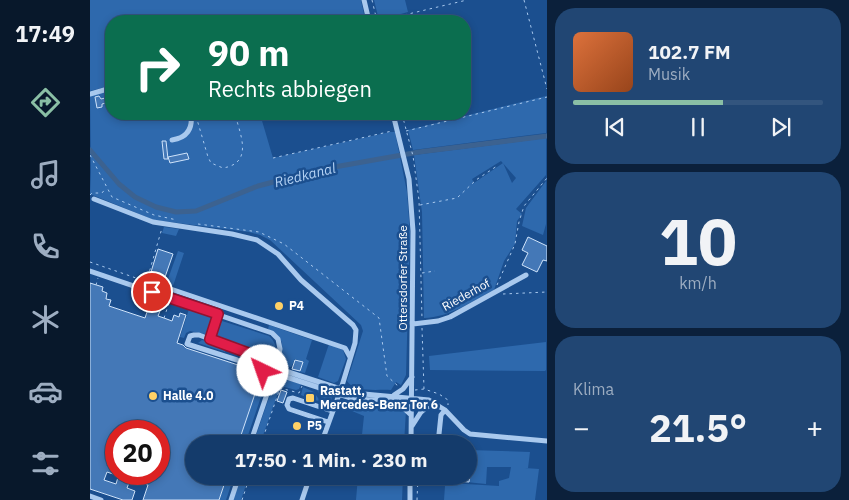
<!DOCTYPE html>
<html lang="de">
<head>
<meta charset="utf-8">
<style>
	:root { --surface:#143b6b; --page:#214673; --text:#f1f3f6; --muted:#9dadc1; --line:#33557e; --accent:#8abfa5 }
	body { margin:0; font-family:"IBM Plex Sans",sans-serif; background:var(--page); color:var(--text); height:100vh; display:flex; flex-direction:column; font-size:19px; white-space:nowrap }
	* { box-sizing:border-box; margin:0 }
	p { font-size:16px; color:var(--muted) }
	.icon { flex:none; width:28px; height:28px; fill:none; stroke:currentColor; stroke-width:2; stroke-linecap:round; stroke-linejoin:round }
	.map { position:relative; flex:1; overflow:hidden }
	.details { display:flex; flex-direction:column; gap:8px; padding:8px; background:#0b203b; width:302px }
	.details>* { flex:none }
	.banner { position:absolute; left:15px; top:15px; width:366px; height:105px; border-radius:20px; box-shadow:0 2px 8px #0003,0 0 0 1px var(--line); background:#0b6e4f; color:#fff; overflow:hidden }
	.speed { position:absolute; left:15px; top:420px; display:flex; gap:10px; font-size:25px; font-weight:700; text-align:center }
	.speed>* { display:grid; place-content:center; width:65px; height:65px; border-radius:50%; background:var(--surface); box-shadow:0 2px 8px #0003,0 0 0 1px var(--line); line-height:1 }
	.speed .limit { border:8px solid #d22; background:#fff; color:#111 }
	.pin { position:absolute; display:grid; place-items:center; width:42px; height:42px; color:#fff; margin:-21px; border:2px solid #fff; border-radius:50%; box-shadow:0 1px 5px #0007 }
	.me { position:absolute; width:55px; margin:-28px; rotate:318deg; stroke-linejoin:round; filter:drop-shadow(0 0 4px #0008) }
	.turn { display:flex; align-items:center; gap:18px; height:105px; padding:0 20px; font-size:22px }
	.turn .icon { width:65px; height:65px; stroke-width:2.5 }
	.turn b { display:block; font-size:35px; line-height:42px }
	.big { font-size:38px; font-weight:700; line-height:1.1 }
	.details .tile { flex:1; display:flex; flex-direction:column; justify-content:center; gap:8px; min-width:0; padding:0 18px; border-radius:20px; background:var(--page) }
	.details .dial { align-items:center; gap:0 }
	.dial b { font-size:65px; line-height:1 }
	.song { display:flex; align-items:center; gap:15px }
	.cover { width:60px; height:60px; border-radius:8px; background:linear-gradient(135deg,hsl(20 70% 55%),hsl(20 70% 35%)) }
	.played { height:5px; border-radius:2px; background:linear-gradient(90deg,var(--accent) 60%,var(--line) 60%) }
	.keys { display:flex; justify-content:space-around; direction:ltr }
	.heat { display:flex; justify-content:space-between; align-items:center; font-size:28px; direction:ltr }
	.trip { position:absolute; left:95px; top:435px; width:292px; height:50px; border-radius:25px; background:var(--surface); box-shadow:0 2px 8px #0003,0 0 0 1px var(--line); font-weight:700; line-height:50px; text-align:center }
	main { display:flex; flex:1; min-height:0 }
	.tabs { display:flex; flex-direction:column; width:90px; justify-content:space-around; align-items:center; background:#08182b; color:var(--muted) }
	.tabs .icon { width:35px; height:35px }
	.tabs .current { color:var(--accent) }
	.tabs b { font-size:22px; color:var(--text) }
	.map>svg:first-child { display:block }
	.green { fill:#2e69ad; fill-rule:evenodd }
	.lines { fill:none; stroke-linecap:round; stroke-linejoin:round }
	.canal { stroke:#3c6290; stroke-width:5 }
	.building { fill:#4478b7; stroke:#cfe3fa; fill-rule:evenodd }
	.path { stroke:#a9c9ee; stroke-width:1; stroke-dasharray:2.5 4; stroke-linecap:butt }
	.minor { stroke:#a9c9ee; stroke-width:5 }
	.route-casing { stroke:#92132f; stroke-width:12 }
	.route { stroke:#e11d48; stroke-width:9 }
	.poi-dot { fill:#ffd166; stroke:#1b4f8f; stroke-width:2 }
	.labels { text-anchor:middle; stroke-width:5; stroke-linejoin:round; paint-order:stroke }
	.street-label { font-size:12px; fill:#fff; stroke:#1b4f8f }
	.poi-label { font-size:12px; font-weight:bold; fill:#fff; stroke:#1b4f8f; text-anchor:start }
	.water-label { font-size:14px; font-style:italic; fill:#b5d3f5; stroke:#1b4f8f }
</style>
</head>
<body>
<main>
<nav class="tabs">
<b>17:49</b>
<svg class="icon current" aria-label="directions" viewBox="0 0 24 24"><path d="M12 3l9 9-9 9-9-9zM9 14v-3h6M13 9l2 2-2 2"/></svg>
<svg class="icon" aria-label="music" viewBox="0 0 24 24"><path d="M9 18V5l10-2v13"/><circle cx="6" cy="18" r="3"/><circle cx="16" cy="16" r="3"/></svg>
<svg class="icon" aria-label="phone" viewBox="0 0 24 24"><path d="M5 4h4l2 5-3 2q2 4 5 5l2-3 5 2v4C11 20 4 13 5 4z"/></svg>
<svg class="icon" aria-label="climate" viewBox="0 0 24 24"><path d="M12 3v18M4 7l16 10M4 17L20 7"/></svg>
<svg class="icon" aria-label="car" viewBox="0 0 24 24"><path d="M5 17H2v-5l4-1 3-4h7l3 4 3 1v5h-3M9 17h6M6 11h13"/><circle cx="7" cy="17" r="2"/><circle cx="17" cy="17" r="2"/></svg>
<svg class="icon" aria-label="filters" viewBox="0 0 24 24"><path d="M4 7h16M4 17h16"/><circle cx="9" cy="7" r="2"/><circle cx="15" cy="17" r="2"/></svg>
</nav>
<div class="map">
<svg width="457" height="500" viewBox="0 0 457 500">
	<rect width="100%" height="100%" fill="#1b4f8f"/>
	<!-- green -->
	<path class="green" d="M0,0H271L275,19L274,21H21V114H170L183,158L300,132H305L317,192L320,233L316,375L311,385L306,382L301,390C287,389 265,393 257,381L273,331L271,325L180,240L170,235L159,232L64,220L0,194L1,172L0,96L19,86L0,91Z
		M284,0H315L318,12L289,20Z
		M456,96V133L323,150L318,130Z
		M456,138V175L426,209L432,214L427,221L425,244L414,261L404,290C381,302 360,317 334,318L332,212L324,155ZM411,161L426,178L422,183L413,163L384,183L382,179Z
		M456,181V224L453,235L432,226L436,208Z
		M74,227L89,229L86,236L72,233Z
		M88,251L94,253L83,286L60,278L61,274L78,279Z
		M99,309L120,316L123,319L119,335L100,331L96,333L94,338L90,337Z
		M132,321L179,336C192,348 184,360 179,374C173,369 172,360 166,354C156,345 138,341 125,337Z
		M179,325L222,340L216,359L219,361L215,373L210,372L213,362L205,359L201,367L197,366V360L192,358V342L178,329Z
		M112,340L133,346L136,348L135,352L108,343Z
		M456,342V370L455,371L340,370L339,356Z
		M239,344L253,350L256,359L248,381L244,383L228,377Z
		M170,375L174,381L175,385L155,444H148Z
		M189,378L211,384L209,389L206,390L191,386L190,383L185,380Z
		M183,386L189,390L170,444H163Z
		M213,387L224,392L230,401L224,400V398L217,395L216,397L211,395Z
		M227,390L242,395L241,403L233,400Z
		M258,403L274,406L316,410L314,444H271L274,416L250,406L251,404Z
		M379,450L440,452L438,468H435L449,469L445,500H354L355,486H358L359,483L409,486V481L419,478L421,467H397L396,484L376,482V476H379Z
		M137,476H144L136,500H129Z
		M152,476H159L151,500H143Z
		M268,476H313L312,500H266Z"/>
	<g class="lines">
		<!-- canal -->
		<path class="canal" d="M0,150L29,184L45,197L66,207L86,212L106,211L168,186L233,169L329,152L457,136"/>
	</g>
	<!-- building -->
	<path class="building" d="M9,96L11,99L15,98L16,103L12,104V107L7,108L5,97Z
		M72,141H76L78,159H74Z
		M97,153L99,159L80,163L78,157Z
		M438,237L457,246V261L453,260L447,272L432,265L438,253L432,250Z
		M68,249L83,254L75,277L61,272Z
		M0,283L13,287L12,291L17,293L16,299L21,300L19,306L55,318L60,303L66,305L64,309L70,311L68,316L74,318L82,321L84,315L89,317L90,313L96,315L87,343L93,345L96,348L145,364L170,374L171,376L148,444H104V476H137L129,500H53L58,485L40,480L37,488L45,491L42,500H33L0,489ZM26,431H69V474H29L26,484L14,480L17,472L26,475Z
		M205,360L213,362L210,371L202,369Z
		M191,390L197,392L193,403L187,401Z
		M366,476H380L379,482L366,481Z"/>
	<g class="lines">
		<!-- path -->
		<path class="path" d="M282,0L287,21
			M434,0L457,89
			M289,21L377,0
			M312,114L323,156L329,200L332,319
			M106,116L118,157L121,163L133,168C164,163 150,134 145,114
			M316,131L457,97
			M0,155L22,197L64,215L87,220
			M183,158L302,131
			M0,195L2,193H12L16,188
			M330,205L367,198L386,180L407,166
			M108,224L169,232L194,244L289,318L297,376L308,386
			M0,262L46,278
			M332,273L345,271
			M56,276L59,273L72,228
			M6,285L8,278
			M407,285L425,244L429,222L434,206L457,178
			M413,294L457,292
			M74,318L79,303
			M332,328L334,389L349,394L358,400V405
			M325,390L334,389
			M171,444L190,388L209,393L212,386
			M329,444L330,439L334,436H346
			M152,500L160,476
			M327,500L328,476"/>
		<!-- minor -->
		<path class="minor" d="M274,0L279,21
			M0,94L21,88
			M303,114L319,179L323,231L321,444
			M82,140C97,138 103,129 101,114
			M4,199L63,222L142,234L167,240L188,254L211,280L263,325L266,330L265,343L251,389L231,444
			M0,271L182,333L188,339L190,349L186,368L160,444
			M51,279L255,348L260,357
			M323,324L348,321L360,317L436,275
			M120,339L128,314
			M186,368L263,393L339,400L355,410L374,430L380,434L457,441
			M173,371L164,358L158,353L109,335H104L100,336L97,344L147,360L173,371L180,386
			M184,373L264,399L322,402L329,405L350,407
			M304,395L313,389L322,377
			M307,402L321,415
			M238,422L199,409L197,405L199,399L203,398L242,411
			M322,426L331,412L338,406
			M349,434L351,415L355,410
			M0,496L11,500
			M141,500L149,476
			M212,500L220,476
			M320,500V476"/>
	</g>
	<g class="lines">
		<defs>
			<path id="route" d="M62,292L128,314L120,339L158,353L164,358L173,371"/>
		</defs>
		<!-- route casing -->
		<use href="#route" class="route-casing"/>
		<!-- route -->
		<use href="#route" class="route"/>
	</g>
	<!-- markers -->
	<g class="poi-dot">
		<circle cx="189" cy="306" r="5"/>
		<circle cx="63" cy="396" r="5"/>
		<rect x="215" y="393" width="10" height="10" rx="2.5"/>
		<circle cx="207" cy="426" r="5"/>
	</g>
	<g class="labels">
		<!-- street labels -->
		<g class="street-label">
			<text transform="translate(313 278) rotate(-90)" y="4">Ottersdorfer Straße</text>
			<text transform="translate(376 295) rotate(-29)" y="4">Riederhof</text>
		</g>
		<!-- poi labels -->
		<g class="poi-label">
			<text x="199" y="310">P4</text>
			<text x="230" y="395">Rastatt,<tspan x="230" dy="14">Mercedes-Benz Tor 6</tspan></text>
			<text x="73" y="400">Halle 4.0</text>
			<text x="217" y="430">P5</text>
		</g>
		<!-- water labels -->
		<g class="water-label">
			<text transform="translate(215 175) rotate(-14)" y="5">Riedkanal</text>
		</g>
	</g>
</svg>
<div class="speed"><div class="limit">20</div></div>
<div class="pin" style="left:62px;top:292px;background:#d93025"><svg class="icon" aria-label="arrive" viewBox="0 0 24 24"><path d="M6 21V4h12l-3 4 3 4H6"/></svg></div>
<svg class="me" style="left:173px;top:371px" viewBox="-20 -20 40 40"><circle r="19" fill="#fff"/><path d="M0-13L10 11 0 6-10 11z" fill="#e11d48"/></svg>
<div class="trip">17:50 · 1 Min. · 230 m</div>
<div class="banner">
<div class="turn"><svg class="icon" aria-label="right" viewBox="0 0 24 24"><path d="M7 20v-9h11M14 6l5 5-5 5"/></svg><div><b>90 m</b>Rechts abbiegen</div></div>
</div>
</div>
<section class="details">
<div class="tile">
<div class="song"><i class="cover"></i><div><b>102.7 FM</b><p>Musik</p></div></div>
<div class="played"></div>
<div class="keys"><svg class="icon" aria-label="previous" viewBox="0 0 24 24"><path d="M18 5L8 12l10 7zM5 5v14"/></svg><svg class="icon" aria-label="pause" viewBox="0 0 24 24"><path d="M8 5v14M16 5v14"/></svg><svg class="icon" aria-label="next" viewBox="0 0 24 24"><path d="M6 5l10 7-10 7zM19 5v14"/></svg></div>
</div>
<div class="tile dial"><b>10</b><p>km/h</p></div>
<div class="tile"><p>Klima</p>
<div class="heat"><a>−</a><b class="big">21.5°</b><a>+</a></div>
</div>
</section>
</main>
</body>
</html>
